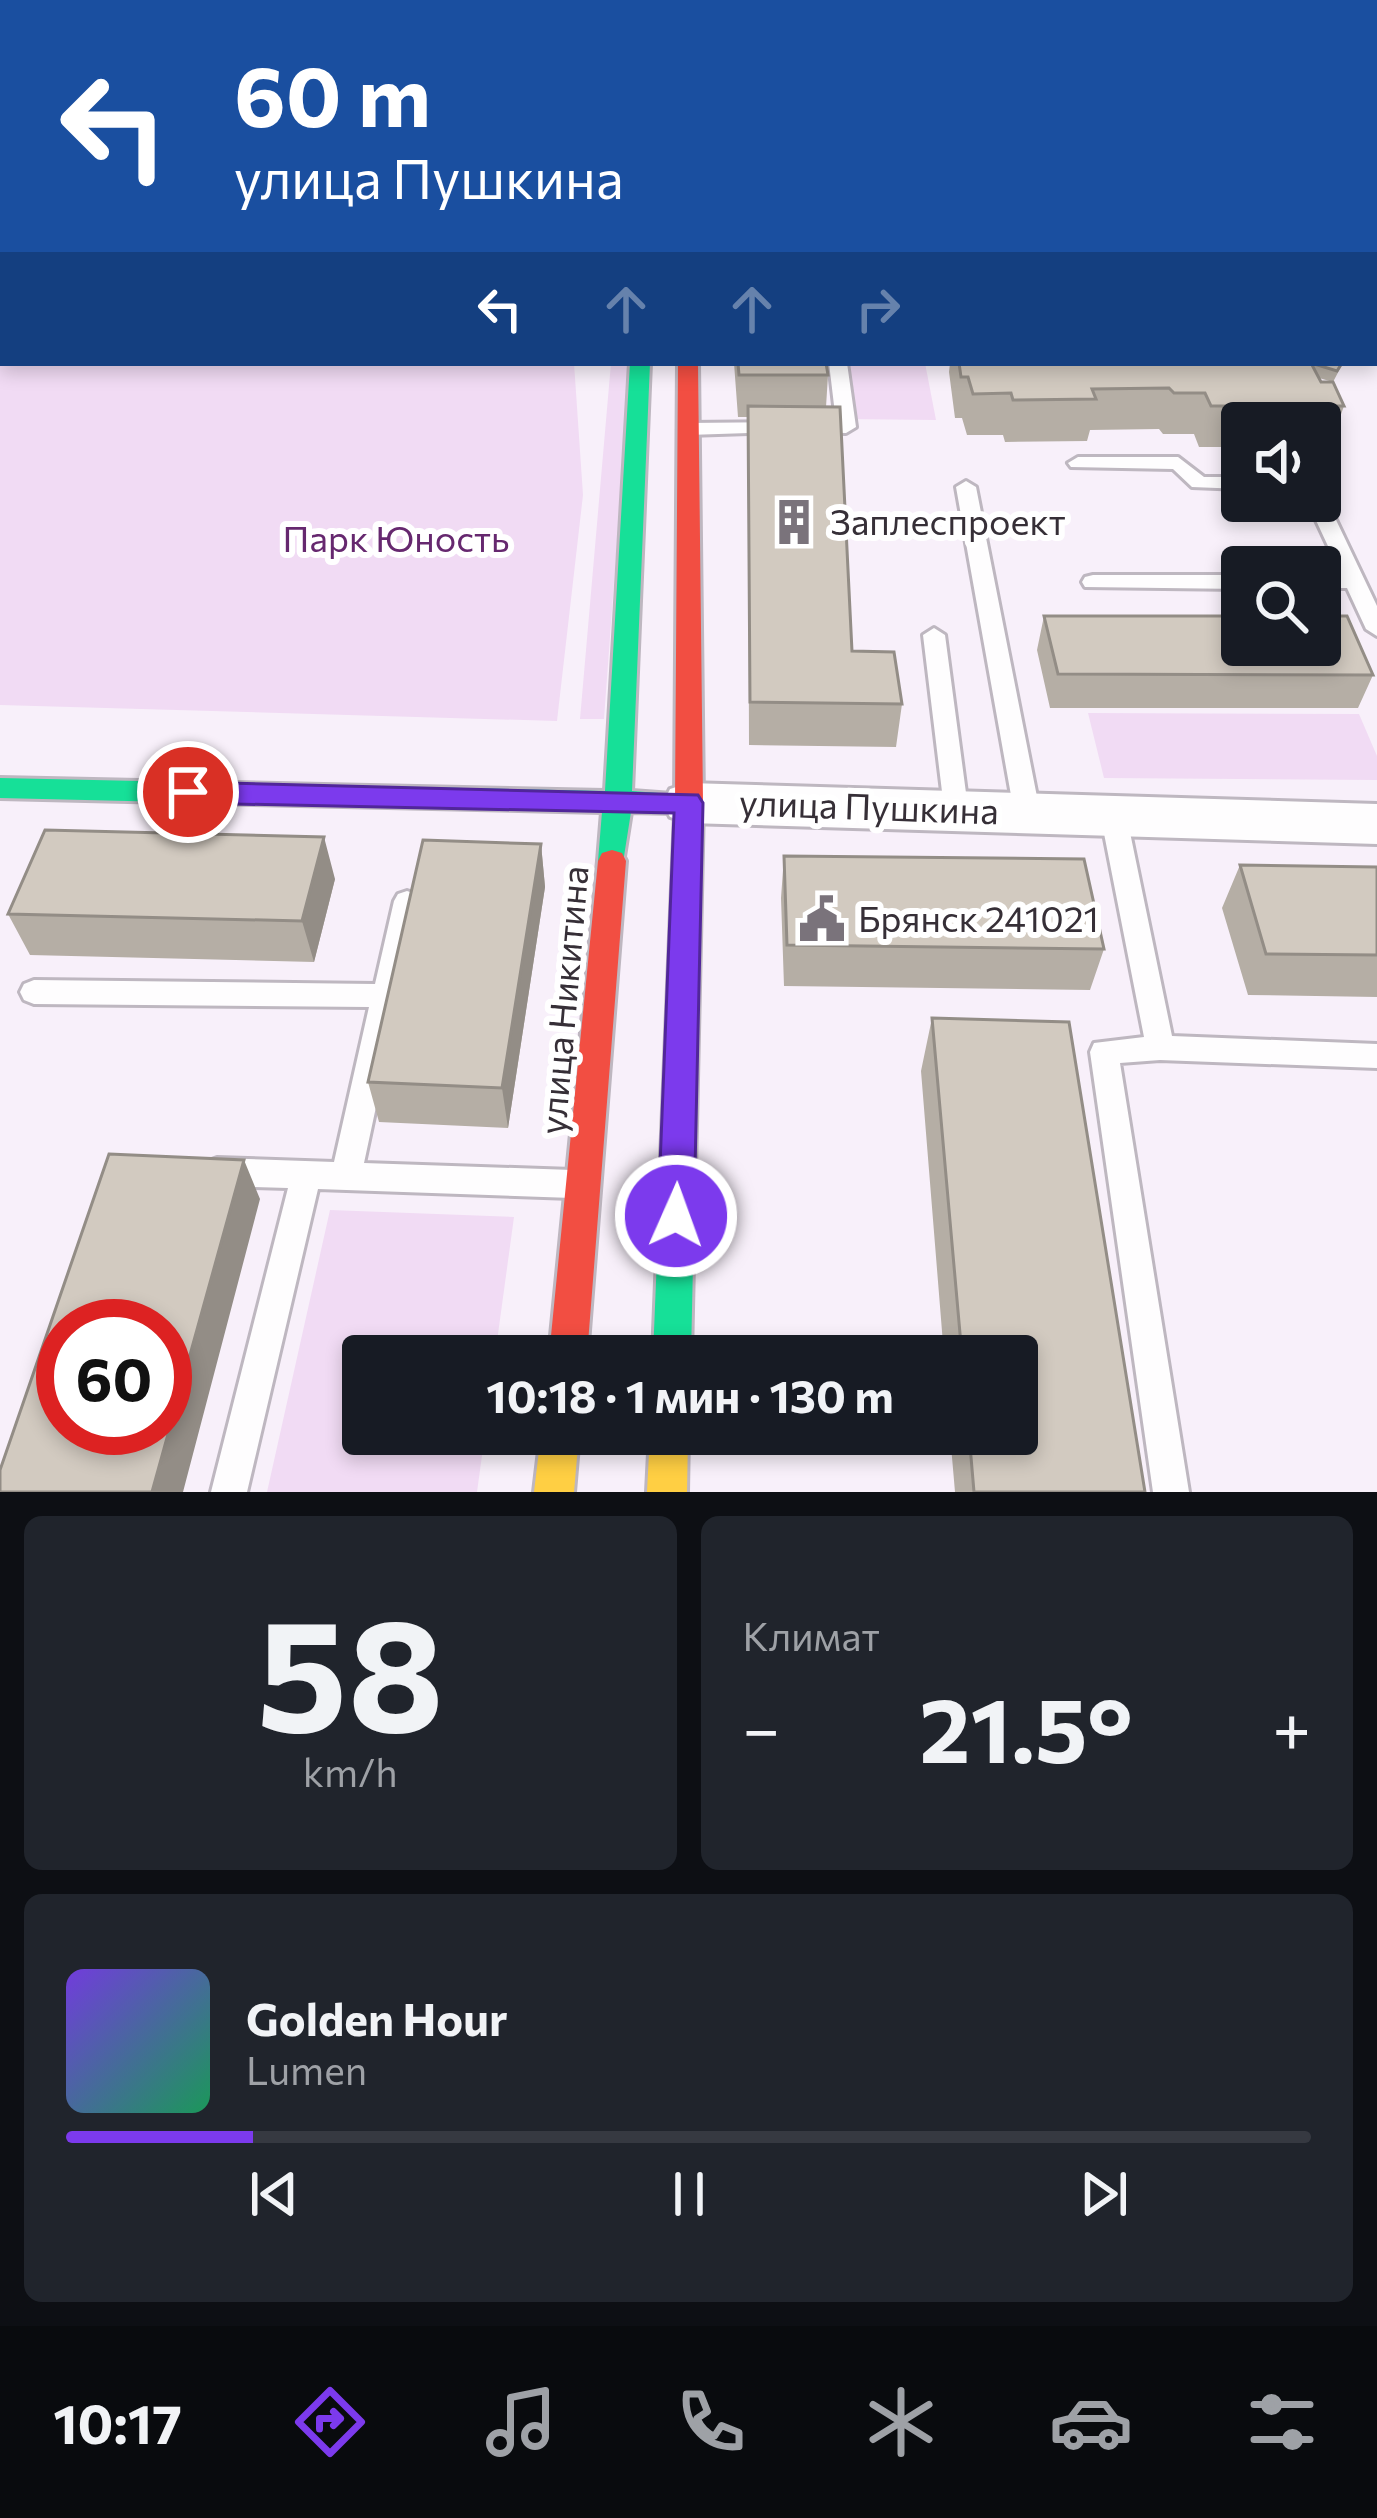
<!DOCTYPE html>
<html lang="ru">
<head>
<meta charset="utf-8">
<style>
	:root { --surface:#171b24; --page:#20242c; --text:#f1f3f6; --muted:#9ea1a6; --line:#363941; --accent:#7c3aed }
	body { margin:0; font-family:Commissioner,sans-serif; background:var(--page); color:var(--text); height:100vh; display:flex; flex-direction:column; font-size:45px; white-space:nowrap }
	* { box-sizing:border-box; margin:0 }
	p { font-size:39px; color:var(--muted) }
	.icon { flex:none; width:66px; height:66px; fill:none; stroke:currentColor; stroke-width:2; stroke-linecap:round; stroke-linejoin:round }
	.map { position:relative; height:1492px; overflow:hidden }
	.drawer { display:flex; flex-direction:column; gap:24px; padding:24px; background:#0d0f14; flex:1 }
	.drawer>* { flex:none }
	.guide { position:absolute; left:0px; top:0px; width:1377px; height:366px; box-shadow:0 6px 18px #0003; background:#1a4fa0; color:#fff; overflow:hidden }
	.buttons { position:absolute; left:1221px; top:402px; display:grid; gap:24px }
	.buttons a { display:grid; place-items:center; width:120px; height:120px; border-radius:12px; background:var(--surface); box-shadow:0 6px 18px #0003; font-size:60px }
	.speed { position:absolute; left:36px; top:1299px; display:flex; gap:24px; font-size:60px; font-weight:700; text-align:center }
	.speed>* { display:grid; place-content:center; width:156px; height:156px; border-radius:50%; background:var(--surface); box-shadow:0 6px 18px #0003; line-height:1 }
	.speed .limit { border:18px solid #d22; background:#fff; color:#111 }
	.pin { position:absolute; display:grid; place-items:center; width:102px; height:102px; color:#fff; margin:-51px; border:6px solid #fff; border-radius:50%; box-shadow:0 3px 12px #0007 }
	.me { position:absolute; width:132px; margin:-66px; rotate:2deg; stroke-linejoin:round; filter:drop-shadow(0 0 9px #0008) }
	.turn { display:flex; align-items:center; gap:42px; height:252px; padding:0 36px; font-size:54px }
	.turn .icon { width:156px; height:156px; stroke-width:2.5 }
	.turn b { display:block; font-size:84px; line-height:102px }
	.lanes { display:flex; align-items:center; height:114px; padding:0 36px; background:#0003; justify-content:center; gap:60px; direction:ltr }
	.lanes .off { opacity:.35 }
	.big { font-size:90px; font-weight:700; line-height:1.1 }
	.drawer .tile { flex:1; display:flex; flex-direction:column; justify-content:center; gap:18px; min-width:0; padding:0 42px; border-radius:18px; background:var(--page) }
	.drawer .dial { align-items:center; gap:0 }
	.dial b { font-size:156px; line-height:1 }
	.song { display:flex; align-items:center; gap:36px }
	.cover { width:144px; height:144px; border-radius:18px; background:linear-gradient(135deg,hsl(260 70% 55%),hsl(150 70% 35%)) }
	.played { height:12px; border-radius:6px; background:linear-gradient(90deg,var(--accent) 15%,var(--line) 15%) }
	.keys { display:flex; justify-content:space-around; direction:ltr }
	.heat { display:flex; justify-content:space-between; align-items:center; font-size:66px; direction:ltr }
	.drawer .tiles { flex:1; display:grid; gap:24px; grid-template-columns:1fr 1fr }
	.tile:last-child { grid-column:span 2 }
	.trip { position:absolute; left:342px; top:1335px; width:696px; height:120px; border-radius:12px; background:var(--surface); box-shadow:0 6px 18px #0003; font-weight:700; line-height:120px; text-align:center }
	.menu { display:flex; height:192px; justify-content:space-around; align-items:center; background:#090b0e; color:var(--muted) }
	.menu .icon { width:84px; height:84px }
	.menu .on { color:var(--accent) }
	.menu b { font-size:54px; color:var(--text) }
	.map>svg:first-child { display:block }
	.green { fill:#f1dbf4 }
	.lines { fill:none; stroke-linecap:round; stroke-linejoin:round }
	.lane-casing { stroke:#beb7c0; stroke-width:6 }
	.street-casing { stroke:#beb7c0; stroke-width:6 }
	.fast-casing { stroke:#beb7c0; stroke-width:6 }
	.slow-casing { stroke:#beb7c0; stroke-width:6 }
	.jam-casing { stroke:#beb7c0; stroke-width:6 }
	.lane { fill:#fefdfe; fill-rule:evenodd }
	.street { fill:#fefdfe; fill-rule:evenodd }
	.fast { fill:#16e098; fill-rule:evenodd }
	.slow { fill:#ffcf43; fill-rule:evenodd }
	.jam { fill:#f24e42; fill-rule:evenodd }
	.wall { fill:#b5aea5 }
	.shaded-wall { fill:#938d86 }
	.building { fill:#d2cac0; stroke:#938d86; stroke-width:3; fill-rule:evenodd }
	.route { fill:#7c3aed; stroke:#51269a; stroke-width:3 }
	.labels { text-anchor:middle; stroke-width:12; stroke-linejoin:round; paint-order:stroke }
	.poi-label { font-size:36px; fill:#362f37; stroke:#fff; text-anchor:start }
	.park-label { font-size:36px; fill:#66286f; stroke:#fff }
	.street-label { font-size:36px; fill:#362f37; stroke:#fff }
</style>
</head>
<body>
<div class="map">
<svg width="1377" height="1492" viewBox="0 0 1377 1492">
	<rect width="100%" height="100%" fill="#f8f0fa"/>
	<!-- green -->
	<path class="green" d="M0,311L3,363H574L583,495L557,721L0,705Z
		M611,363H630L604,719H580Z
		M836,363H925L936,420L843,419Z
		M1088,713L1359,714L1377,756V780L1104,778Z
		M330,1210L514,1217L495,1356H363V1434H485L477,1492H267Z"/>
	<g class="lines">
		<defs>
			<path id="lane" d="M544,0H556V3H544Z
				M1374,334H1377V345H1374Z
				M829,363H847L856,427L846,433L804,432V424L836,422Z
				M776,422L786,428L783,432L688,435L678,429L688,423Z
				M1078,457H1178L1204,477H1242V489L1192,487L1173,469L1071,467L1068,463Z
				M966,481L976,487L1040,812L1036,819H1018L1014,812L956,487Z
				M1320,496L1327,501L1377,606V636L1366,629L1347,588H1320V574H1341L1307,501H1320Z
				M1093,575H1242V589L1085,587L1082,582L1085,577Z
				M934,628L945,635L968,808L965,815H947L944,808L923,635Z
				M1113,804L1122,806L1126,813L1172,1036L1377,1044V1068L1160,1060L1120,1063L1189,1492H1153L1090,1052L1094,1043L1144,1037L1100,813L1104,806Z
				M407,891L416,894L420,901L364,1163L572,1170L583,1174L587,1184L583,1194L572,1198L318,1189L247,1492H211L288,1188L217,1186L206,1182L202,1172L206,1162L217,1158L334,1162L369,1007L34,1004L24,1000L20,992L24,984L34,980L375,984L394,901L398,894Z"/>
			<path id="street" d="M1113,0H1139L1142,3H1114Z
				M689,783L1377,804V844L689,823L670,817L663,803L670,789Z"/>
			<path id="fast" d="M674,0H688V3H674Z
				M630,363H650L632,791L699,796L703,803L691,1356H653L675,813L631,812L622,869H602L598,861L602,812L0,798V778L605,791Z"/>
			<path id="slow" d="M1374,59H1377V69H1374Z
				M541,1434H579L574,1492H534Z
				M650,1434H688L687,1492H647Z"/>
			<path id="jam" d="M678,363H698L703,803L699,810H679L675,803Z
				M612,850L622,853L626,861L587,1356H549L598,861L602,853Z"/>
		</defs>
		<!-- lane casing -->
		<use href="#lane" class="lane-casing"/>
		<!-- street casing -->
		<use href="#street" class="street-casing"/>
		<!-- fast casing -->
		<use href="#fast" class="fast-casing"/>
		<!-- slow casing -->
		<use href="#slow" class="slow-casing"/>
		<!-- jam casing -->
		<use href="#jam" class="jam-casing"/>
		<!-- lane -->
		<use href="#lane" class="lane"/>
		<!-- street -->
		<use href="#street" class="street"/>
		<!-- fast -->
		<use href="#fast" class="fast"/>
		<!-- slow -->
		<use href="#slow" class="slow"/>
		<!-- jam -->
		<use href="#jam" class="jam"/>
	</g>
	<!-- wall -->
	<path class="wall" d="M379,0H418L415,3H379Z
		M567,0H622V3H567Z
		M746,0H959V3H745Z
		M977,0H1109L1108,3H978Z
		M0,1L3,3V57H0Z
		M0,239H3V306H0Z
		M734,363H826L828,375L826,407L852,651L902,704L896,747L749,745L748,417H738Z
		M950,363H1343L1333,382L1319,378L1344,406L1329,448H1320V423H1242V457H1229L1225,447H1199L1194,434H1163L1159,429L1090,430L1087,441L1005,442L1003,435H967L962,418H955L949,372Z
		M1044,616L1373,675L1358,708H1050L1037,650Z
		M541,844L545,887L508,1128L379,1122L368,1082Z
		M784,856L1104,949L1090,990L784,986L781,898Z
		M1240,865L1377,867V997L1248,995L1222,908Z
		M335,879L314,962L30,955L8,914Z
		M932,1018L1145,1492H955L950,1434H1017V1356H944L921,1071Z"/>
	<!-- shaded-wall -->
	<path class="shaded-wall" d="M324,837L335,879L314,962L302,921Z
		M541,844L545,887L508,1128L502,1088Z
		M244,1160L260,1199L183,1492H152Z"/>
	<!-- building -->
	<path class="building" d="M1172,0H1216L1218,3H1173Z
		M0,1L35,3H3V30H0Z
		M0,239H3V275H0Z
		M1374,279L1377,280V298L1374,297Z
		M738,363H826L828,375H739Z
		M959,363H1311L1321,382H1333L1344,406H1286L1290,415H1242L1238,406H1211L1205,393H1174L1169,388L1092,389L1096,399L1013,400L1011,393L973,394L968,377H961Z
		M1311,363H1342L1337,371Z
		M748,406L840,407L852,651L894,652L902,704L750,702Z
		M1044,616H1242V645H1320V616H1347L1373,675L1058,674Z
		M45,830L324,837L302,921L8,914Z
		M423,840L541,844L502,1088L368,1082Z
		M784,856L1084,859L1104,949L787,945Z
		M1240,865L1377,867V955L1266,954Z
		M932,1018L1069,1022L1145,1492H974L969,1434H1017V1356H962Z
		M109,1154L244,1160L152,1492H0V1470ZM63,1326H165V1428H63Z"/>
	<!-- route -->
	<path class="route" d="M188,782L698,795L703,803L694,1216L689,1228L676,1233L664,1228L658,1216L674,813L188,803L173,792Z"/>
	<!-- icons -->
	<defs>
		<symbol id="building-bare" viewBox="-9 -9 18 18"><path d="M-4-6H4V6H1V3H-1V6H-4ZM-2.5-4.3h1.7v1.8h-1.7ZM.8-4.3h1.7v1.8H.8ZM-2.5-1h1.7V.8h-1.7ZM.8-1h1.7V.8H.8Z" fill="#7a737b" stroke="#fff" stroke-width="2.5" paint-order="stroke"/></symbol>
		<symbol id="civic-bare" viewBox="-9 -9 18 18"><path d="M-.6-6.5H3V-4.5H.6V-3L4-1V1h2V6H-6V1h2V-1L-.6-3ZM-1.2 2.5V6h2.4V2.5Z" fill="#7a737b" stroke="#fff" stroke-width="2.5" paint-order="stroke"/></symbol>
	</defs>
	<g fill-rule="evenodd">
		<use href="#building-bare" x="761" y="489" width="66" height="66"/>
		<use href="#civic-bare" x="789" y="886" width="66" height="66"/>
	</g>
	<g class="labels">
		<!-- poi labels -->
		<g class="poi-label">
			<text x="830" y="535">Заплеспроект</text>
			<text x="858" y="932">Брянск 241021</text>
		</g>
		<!-- park labels -->
		<g class="park-label">
			<text x="396" y="552">Парк Юность</text>
		</g>
		<!-- street labels -->
		<g class="street-label">
			<text transform="translate(869 807) rotate(2)" y="13">улица Пушкина</text>
			<text transform="translate(564 1000) rotate(-85)" y="13">улица Никитина</text>
		</g>
	</g>
</svg>
<div class="buttons">
<a><svg class="icon" aria-label="sound" viewBox="0 0 24 24"><path d="M4 9h4l5-4v14l-5-4H4zM17 9q2 3 0 6"/></svg></a>
<a><svg class="icon" aria-label="search" viewBox="0 0 24 24"><circle cx="10" cy="10" r="6"/><path d="M15 15l6 6"/></svg></a>
</div>
<div class="speed"><div class="limit">60</div></div>
<div class="pin" style="left:188px;top:792px;background:#d93025"><svg class="icon" aria-label="arrive" viewBox="0 0 24 24"><path d="M6 21V4h12l-3 4 3 4H6"/></svg></div>
<svg class="me" style="left:676px;top:1216px" viewBox="-20 -20 40 40"><circle r="17" fill="#7c3aed" stroke="#fff" stroke-width="3"/><path d="M0-11L8 9 0 5-8 9z" fill="#fff"/></svg>
<div class="trip">10:18 · 1 мин · 130 m</div>
<div class="guide">
<div class="turn"><svg class="icon" aria-label="left" viewBox="0 0 24 24"><path d="M17 20v-9H6M10 6l-5 5 5 5"/></svg><div><b>60 m</b>улица Пушкина</div></div>
<div class="lanes"><svg class="icon" aria-label="left" viewBox="0 0 24 24"><path d="M17 20v-9H6M10 6l-5 5 5 5"/></svg><svg class="icon off" aria-label="ahead" viewBox="0 0 24 24"><path d="M12 20V5M6 11l6-6 6 6"/></svg><svg class="icon off" aria-label="ahead" viewBox="0 0 24 24"><path d="M12 20V5M6 11l6-6 6 6"/></svg><svg class="icon off" aria-label="right" viewBox="0 0 24 24"><path d="M7 20v-9h11M14 6l5 5-5 5"/></svg></div>
</div>
</div>
<section class="drawer">
<div class="tiles">
<div class="tile dial"><b>58</b><p>km/h</p></div>
<div class="tile"><p>Климат</p>
<div class="heat"><a>−</a><b class="big">21.5°</b><a>+</a></div>
</div>
<div class="tile">
<div class="song"><i class="cover"></i><div><b>Golden Hour</b><p>Lumen</p></div></div>
<div class="played"></div>
<div class="keys"><svg class="icon" aria-label="previous" viewBox="0 0 24 24"><path d="M18 5L8 12l10 7zM5 5v14"/></svg><svg class="icon" aria-label="pause" viewBox="0 0 24 24"><path d="M8 5v14M16 5v14"/></svg><svg class="icon" aria-label="next" viewBox="0 0 24 24"><path d="M6 5l10 7-10 7zM19 5v14"/></svg></div>
</div>
</div>
</section>
<nav class="menu">
<b>10:17</b>
<svg class="icon on" aria-label="directions" viewBox="0 0 24 24"><path d="M12 3l9 9-9 9-9-9zM9 14v-3h6M13 9l2 2-2 2"/></svg>
<svg class="icon" aria-label="music" viewBox="0 0 24 24"><path d="M9 18V5l10-2v13"/><circle cx="6" cy="18" r="3"/><circle cx="16" cy="16" r="3"/></svg>
<svg class="icon" aria-label="phone" viewBox="0 0 24 24"><path d="M5 4h4l2 5-3 2q2 4 5 5l2-3 5 2v4C11 20 4 13 5 4z"/></svg>
<svg class="icon" aria-label="climate" viewBox="0 0 24 24"><path d="M12 3v18M4 7l16 10M4 17L20 7"/></svg>
<svg class="icon" aria-label="car" viewBox="0 0 24 24"><path d="M5 17H2v-5l4-1 3-4h7l3 4 3 1v5h-3M9 17h6M6 11h13"/><circle cx="7" cy="17" r="2"/><circle cx="17" cy="17" r="2"/></svg>
<svg class="icon" aria-label="filters" viewBox="0 0 24 24"><path d="M4 7h16M4 17h16"/><circle cx="9" cy="7" r="2"/><circle cx="15" cy="17" r="2"/></svg>
</nav>
</body>
</html>
